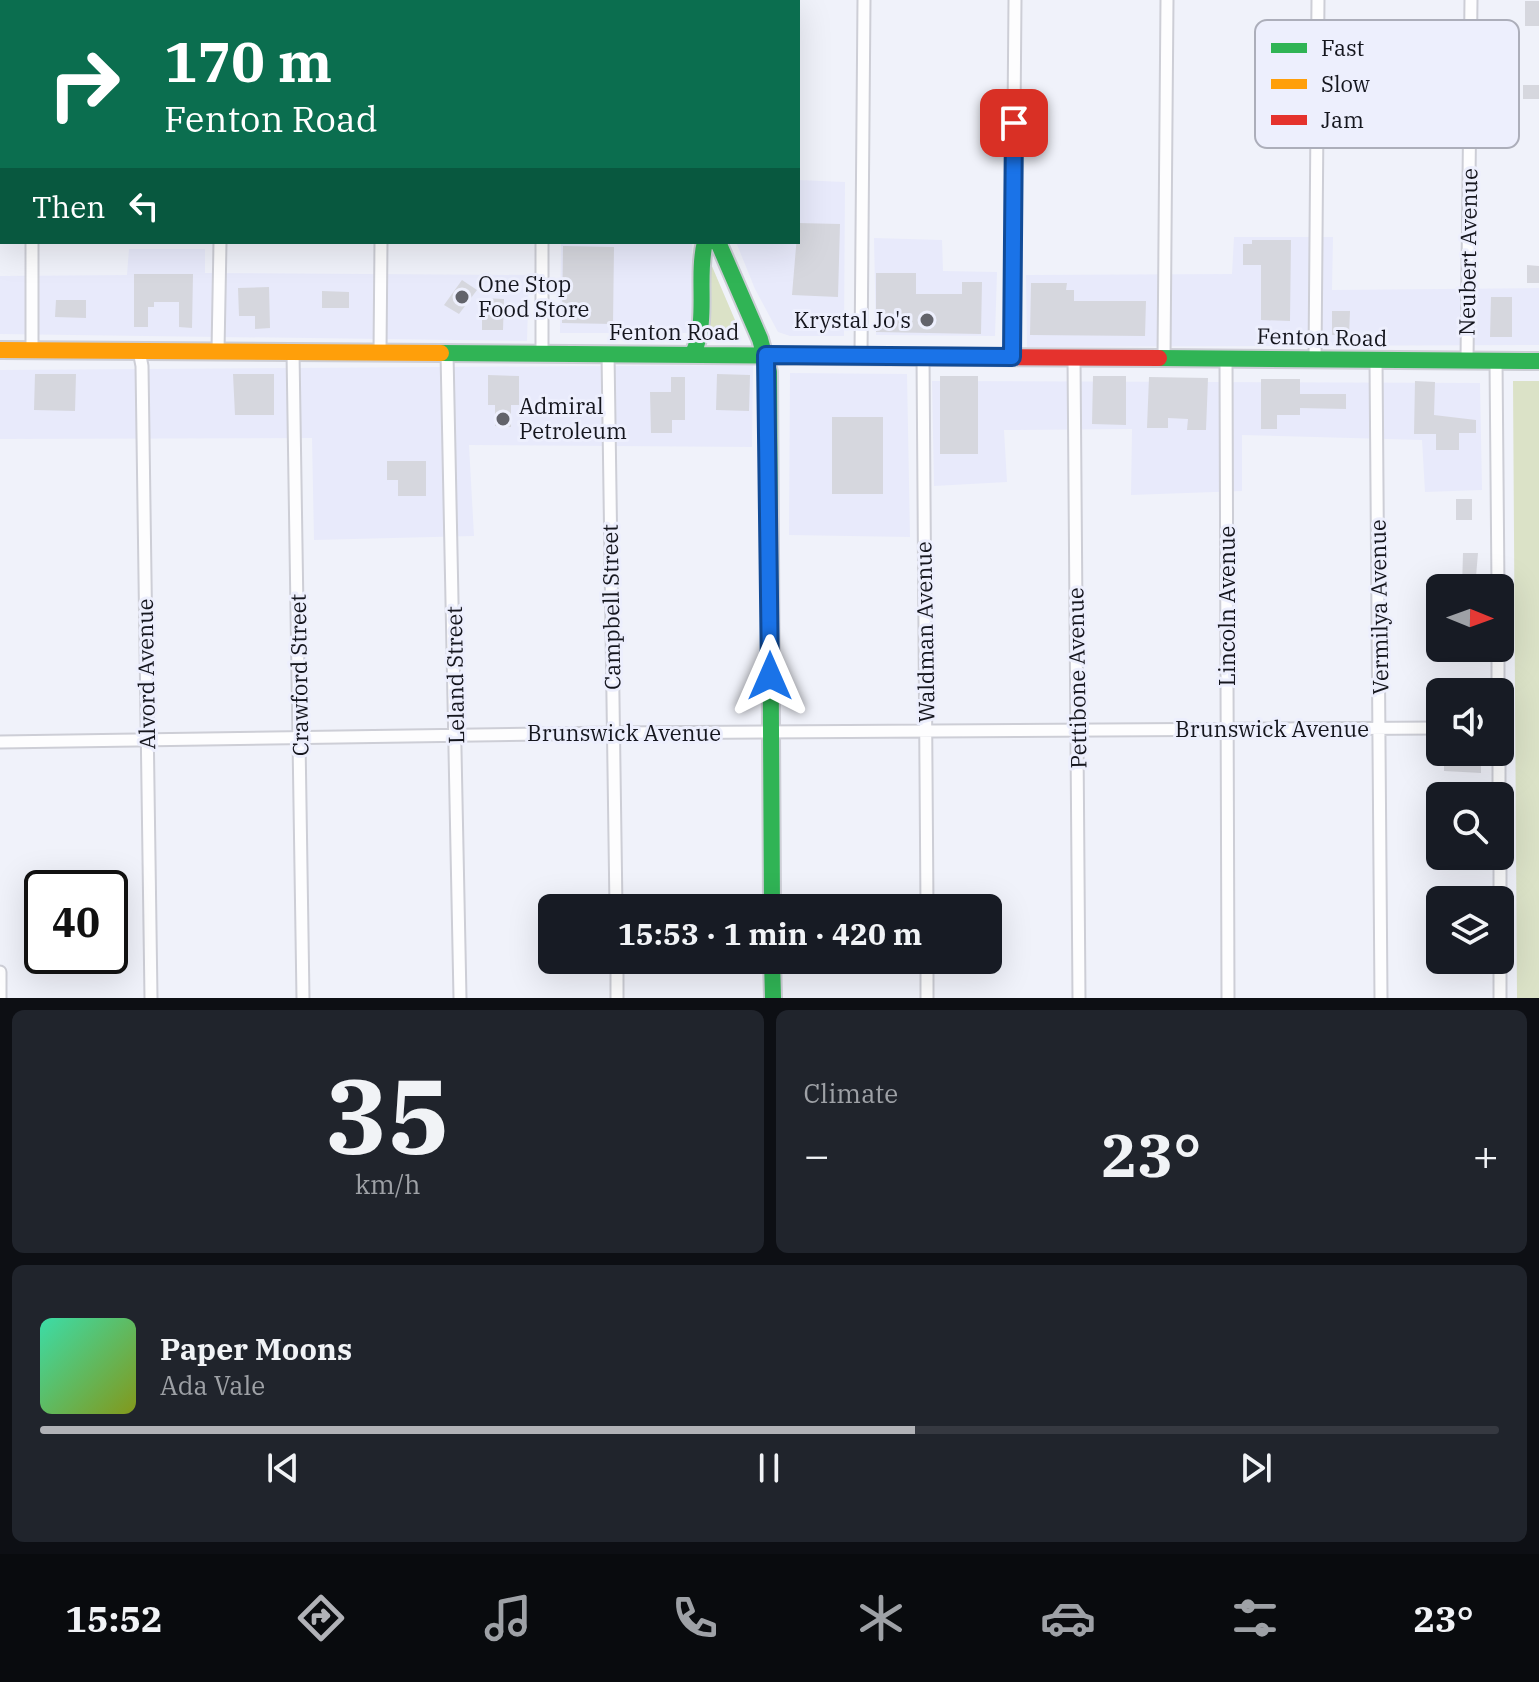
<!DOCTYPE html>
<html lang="en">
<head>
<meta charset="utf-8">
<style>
	:root { --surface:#171b24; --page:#20242c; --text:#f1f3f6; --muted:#9ea1a6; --line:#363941; --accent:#b1b2b7 }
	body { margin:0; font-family:"IBM Plex Serif",serif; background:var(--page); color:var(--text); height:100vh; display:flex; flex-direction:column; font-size:30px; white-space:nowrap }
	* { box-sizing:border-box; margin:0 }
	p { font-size:26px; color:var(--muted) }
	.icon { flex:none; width:44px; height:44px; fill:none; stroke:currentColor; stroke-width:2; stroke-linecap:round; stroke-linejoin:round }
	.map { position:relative; height:998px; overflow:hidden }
	.side { display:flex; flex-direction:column; gap:12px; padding:12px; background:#0d0f14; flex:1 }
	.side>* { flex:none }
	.top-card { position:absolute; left:0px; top:0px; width:800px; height:244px; box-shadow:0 8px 32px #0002; background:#0b6e4f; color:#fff; overflow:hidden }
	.needle { width:52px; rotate:91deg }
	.tools { position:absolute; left:1426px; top:574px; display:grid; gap:16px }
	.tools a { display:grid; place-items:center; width:88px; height:88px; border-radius:12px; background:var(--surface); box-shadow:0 8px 32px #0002; font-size:40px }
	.speed { position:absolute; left:24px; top:870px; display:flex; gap:16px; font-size:40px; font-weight:700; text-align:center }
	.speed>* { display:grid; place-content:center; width:104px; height:104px; border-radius:50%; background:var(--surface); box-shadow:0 8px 32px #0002; line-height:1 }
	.speed .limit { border:4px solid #111; border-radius:12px; background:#fff; color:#111 }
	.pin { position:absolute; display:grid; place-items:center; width:68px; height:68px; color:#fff; margin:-34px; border-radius:16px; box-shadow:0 4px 12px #0006 }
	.me { position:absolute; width:88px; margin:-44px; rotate:0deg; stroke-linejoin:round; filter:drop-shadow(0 0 6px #0008) }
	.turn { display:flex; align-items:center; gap:28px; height:168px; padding:0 32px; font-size:36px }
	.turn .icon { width:104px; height:104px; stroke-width:2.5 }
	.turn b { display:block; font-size:56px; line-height:68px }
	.then { display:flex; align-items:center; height:76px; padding:0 32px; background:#0003; gap:16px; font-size:30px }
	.big { font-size:60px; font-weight:700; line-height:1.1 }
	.side .card { flex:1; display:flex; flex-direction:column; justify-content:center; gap:12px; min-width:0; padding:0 28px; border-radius:12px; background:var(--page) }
	.side .dial { align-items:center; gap:0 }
	.dial b { font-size:104px; line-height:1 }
	.song { display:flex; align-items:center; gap:24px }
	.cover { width:96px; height:96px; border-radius:12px; background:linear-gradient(135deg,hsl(160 70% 55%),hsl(70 70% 35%)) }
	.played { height:8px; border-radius:4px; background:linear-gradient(90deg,var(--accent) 60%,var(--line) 60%) }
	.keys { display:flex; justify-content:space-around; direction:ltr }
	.heat { display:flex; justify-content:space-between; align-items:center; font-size:44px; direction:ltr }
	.side .tiles { flex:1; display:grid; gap:12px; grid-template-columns:1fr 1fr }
	.card:last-child { grid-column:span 2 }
	.trip { position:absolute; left:538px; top:894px; width:464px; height:80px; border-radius:12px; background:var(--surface); box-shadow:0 8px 32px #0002; font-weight:700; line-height:80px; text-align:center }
	.dock { display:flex; height:128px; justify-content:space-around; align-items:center; background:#090b0e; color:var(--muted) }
	.dock .icon { width:56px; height:56px }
	.dock .on { color:var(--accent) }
	.dock b { font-size:36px; color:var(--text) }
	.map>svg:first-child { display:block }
	.built { fill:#e8eafb }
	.green { fill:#dbe2c7 }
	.building { fill:#d6d7de }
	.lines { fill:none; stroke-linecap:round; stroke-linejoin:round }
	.street-casing { stroke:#cdced6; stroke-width:15 }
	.fast-casing { stroke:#cdced6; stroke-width:20 }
	.slow-casing { stroke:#cdced6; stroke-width:20 }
	.jam-casing { stroke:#cdced6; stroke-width:20 }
	.street { stroke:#fdfdfe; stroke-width:11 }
	.fast { stroke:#30b455; stroke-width:16 }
	.slow { stroke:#ff9f0a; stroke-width:16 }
	.jam { stroke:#e5322d; stroke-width:16 }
	.route-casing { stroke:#114b97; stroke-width:20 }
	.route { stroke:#1a73e8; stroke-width:14 }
	.poi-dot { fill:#62636b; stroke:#edeffd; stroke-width:3 }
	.labels { text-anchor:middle; stroke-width:6; stroke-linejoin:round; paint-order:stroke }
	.street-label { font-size:22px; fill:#15161e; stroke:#edeffd }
	.poi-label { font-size:22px; fill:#15161e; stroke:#edeffd; text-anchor:start }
	.key { fill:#edeffd; stroke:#acaeba; stroke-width:2 }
	.key-label { font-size:22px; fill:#15161e }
</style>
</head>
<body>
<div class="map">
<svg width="1539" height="998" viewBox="0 0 1539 998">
	<rect width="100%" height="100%" fill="#f0f2fa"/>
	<!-- built -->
	<path class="built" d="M798,180L845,182L844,336H790L778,332L755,289L736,242H798Z
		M1234,237H1333L1332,290L1539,288V345L1027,347L1026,275L1232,274Z
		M874,238L942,240L943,271L997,272L995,336L876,335Z
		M561,242H692L694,333H560Z
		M129,249H205V273L529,275L527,341L0,334V276L127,275Z
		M753,365L752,447L469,445L474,536L314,540L312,438L0,439V370Z
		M790,373L907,374L910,537L789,535Z
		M932,381L1480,383L1482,490L1425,492L1422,440L1242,435V491L1131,495L1132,429L1004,430L1007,482L934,486Z"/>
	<!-- green -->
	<path class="green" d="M708,257L738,327L739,335H704Z
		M1513,381H1539V998H1517Z"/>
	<!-- building -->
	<path class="building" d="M1525,1H1539V26H1525Z
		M1523,85H1539V99H1523Z
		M798,223L840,224L838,297L792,295Z
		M1252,240H1291L1290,321L1261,320V265H1243V244H1252Z
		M563,246L614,247L613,324L562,323Z
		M1527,265L1539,266V283H1527Z
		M876,273H916V294H962V282H982L981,334L876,332Z
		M134,274H193L192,328L179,327V302H154V307H148V327H134Z
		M462,280L477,290L459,314L444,305Z
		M1031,283H1067L1066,290H1074V301H1146L1145,336L1030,335Z
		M269,287L270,328L255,329V316H239L238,288Z
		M322,291L349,292V308H322Z
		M1491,297H1512V337H1490Z
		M482,298L504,299L503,330H482Z
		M56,300H86V318L55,317Z
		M1332,311H1350L1349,335H1332Z
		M35,374H76L75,411L34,410Z
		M233,374H274V415H235Z
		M717,374L750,375L749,411L716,410Z
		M488,375L519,376V405H511V427L495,426V405H488Z
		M940,376H978V454H940Z
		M1093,376H1126V425L1092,424Z
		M671,377H685V420H672V433H651L650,392H671Z
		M1149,377L1208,378L1206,430H1187L1188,419L1168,418V428H1147Z
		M1261,379H1300V394H1346V409L1300,408V415H1277V429H1261Z
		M1415,381L1435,382L1434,415L1476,420V433H1459V450H1436V434H1414Z
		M832,417H883V494H832Z
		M387,461H426V496H398V480H387Z
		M1456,499H1472V520H1456Z
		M1463,553H1478L1475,588H1462Z
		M1444,755H1481V773L1444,771Z"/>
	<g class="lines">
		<defs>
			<path id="street" d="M34,2V0
				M221,2V0
				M383,2V0
				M545,2V0
				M542,242V353
				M32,350V242
				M139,351L142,366L151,998
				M218,351L220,242
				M293,352L303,998
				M380,352L381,242
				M447,353L460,998
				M608,353L616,908
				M861,355L864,0
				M923,356L927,908
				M1012,357L1015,0
				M1074,357L1079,998
				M1226,357L1228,998
				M1164,358L1167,0
				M1315,359L1318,0
				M1376,360L1381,998
				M1467,360L1471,0
				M1496,360L1498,588
				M1498,648V692
				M0,742L613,733L1440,728
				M1499,752V796
				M1500,856V900
				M1500,925V998
				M617,960V998
				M927,960V998
				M0,972V998"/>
			<path id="fast" d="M718,242L760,339L769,372L772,908
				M441,353L826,356
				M693,354C709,318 696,279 705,242
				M1159,358L1539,361
				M772,960L773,998"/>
			<path id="slow" d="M0,350L441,353"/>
			<path id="jam" d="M711,0V2
				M826,356L1159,358"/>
		</defs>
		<!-- street casing -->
		<use href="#street" class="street-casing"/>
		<!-- fast casing -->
		<use href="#fast" class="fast-casing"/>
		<!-- slow casing -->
		<use href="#slow" class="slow-casing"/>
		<!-- jam casing -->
		<use href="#jam" class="jam-casing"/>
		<!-- street -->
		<use href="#street" class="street"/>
		<!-- fast -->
		<use href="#fast" class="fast"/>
		<!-- slow -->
		<use href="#slow" class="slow"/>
		<!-- jam -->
		<use href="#jam" class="jam"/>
	</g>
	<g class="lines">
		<defs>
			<path id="route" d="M770,676L766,355L1012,357L1014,123"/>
		</defs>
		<!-- route casing -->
		<use href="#route" class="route-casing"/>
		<!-- route -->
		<use href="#route" class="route"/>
	</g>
	<!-- markers -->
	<g class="poi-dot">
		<circle cx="462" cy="297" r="8"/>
		<circle cx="927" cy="320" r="8"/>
		<circle cx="503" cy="419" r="8"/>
	</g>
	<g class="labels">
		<!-- street labels -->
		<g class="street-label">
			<text transform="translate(1468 252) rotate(-89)" y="8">Neubert Avenue</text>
			<text x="674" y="340">Fenton Road</text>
			<text transform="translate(1322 337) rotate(1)" y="8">Fenton Road</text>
			<text transform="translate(1227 606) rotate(-90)" y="8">Lincoln Avenue</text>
			<text transform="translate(611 607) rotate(-91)" y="8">Campbell Street</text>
			<text transform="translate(1379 607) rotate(-91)" y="8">Vermilya Avenue</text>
			<text transform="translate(925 632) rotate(-91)" y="8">Waldman Avenue</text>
			<text transform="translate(146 674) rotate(-91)" y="8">Alvord Avenue</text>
			<text transform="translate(299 675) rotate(-91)" y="8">Crawford Street</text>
			<text transform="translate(455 675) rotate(-91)" y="8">Leland Street</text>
			<text transform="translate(1077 678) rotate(-91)" y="8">Pettibone Avenue</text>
			<text x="1272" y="737">Brunswick Avenue</text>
			<text x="624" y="741">Brunswick Avenue</text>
		</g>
		<!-- poi labels -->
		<g class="poi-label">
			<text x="478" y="292">One Stop<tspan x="478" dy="25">Food Store</tspan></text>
			<text x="911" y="328" text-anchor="end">Krystal Jo's</text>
			<text x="519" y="414">Admiral<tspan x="519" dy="25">Petroleum</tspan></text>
		</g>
	</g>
	<!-- legend -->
	<rect x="1255" y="20" width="264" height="128" rx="12" class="key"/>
	<rect x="1271" y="43" width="36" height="10" fill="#30b455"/>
	<rect x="1271" y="79" width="36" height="10" fill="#ff9f0a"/>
	<rect x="1271" y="115" width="36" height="10" fill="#e5322d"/>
	<g class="key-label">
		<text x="1321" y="56">Fast</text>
		<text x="1321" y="92">Slow</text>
		<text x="1321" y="128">Jam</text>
	</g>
</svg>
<div class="tools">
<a><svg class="needle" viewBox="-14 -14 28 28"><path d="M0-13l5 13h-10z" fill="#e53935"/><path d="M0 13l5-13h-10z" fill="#9ea1a6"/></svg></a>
<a><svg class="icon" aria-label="sound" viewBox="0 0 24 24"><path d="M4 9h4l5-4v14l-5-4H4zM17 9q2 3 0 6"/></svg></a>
<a><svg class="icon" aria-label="search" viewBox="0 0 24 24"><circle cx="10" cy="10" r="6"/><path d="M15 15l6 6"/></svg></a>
<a><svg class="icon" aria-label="layers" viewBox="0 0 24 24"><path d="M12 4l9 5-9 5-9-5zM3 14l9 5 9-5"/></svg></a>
</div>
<div class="speed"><div class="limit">40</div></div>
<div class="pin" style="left:1014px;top:123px;background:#d93025"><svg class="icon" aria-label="arrive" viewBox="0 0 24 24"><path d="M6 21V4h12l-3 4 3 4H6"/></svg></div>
<svg class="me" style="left:770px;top:676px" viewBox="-20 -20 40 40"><path d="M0-17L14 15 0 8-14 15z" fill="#1a73e8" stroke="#fff" stroke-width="4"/></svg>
<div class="trip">15:53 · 1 min · 420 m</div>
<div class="top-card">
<div class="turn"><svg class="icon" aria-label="right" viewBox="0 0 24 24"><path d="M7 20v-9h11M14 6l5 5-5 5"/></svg><div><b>170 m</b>Fenton Road</div></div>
<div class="then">Then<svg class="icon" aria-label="left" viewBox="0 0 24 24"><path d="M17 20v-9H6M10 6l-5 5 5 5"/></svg></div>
</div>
</div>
<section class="side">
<div class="tiles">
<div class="card dial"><b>35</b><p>km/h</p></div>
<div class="card"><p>Climate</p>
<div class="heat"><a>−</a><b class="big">23°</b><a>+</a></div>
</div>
<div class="card">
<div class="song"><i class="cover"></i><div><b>Paper Moons</b><p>Ada Vale</p></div></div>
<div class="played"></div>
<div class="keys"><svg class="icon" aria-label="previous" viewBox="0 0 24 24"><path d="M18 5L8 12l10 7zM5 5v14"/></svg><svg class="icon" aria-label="pause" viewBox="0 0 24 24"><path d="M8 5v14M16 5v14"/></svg><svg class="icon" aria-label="next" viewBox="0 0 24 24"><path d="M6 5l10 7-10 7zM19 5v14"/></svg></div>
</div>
</div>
</section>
<nav class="dock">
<b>15:52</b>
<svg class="icon on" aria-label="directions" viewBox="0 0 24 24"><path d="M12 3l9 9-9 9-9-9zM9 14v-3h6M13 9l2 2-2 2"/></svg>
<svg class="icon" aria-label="music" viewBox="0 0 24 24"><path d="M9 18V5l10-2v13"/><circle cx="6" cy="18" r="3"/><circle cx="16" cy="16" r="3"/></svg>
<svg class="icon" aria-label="phone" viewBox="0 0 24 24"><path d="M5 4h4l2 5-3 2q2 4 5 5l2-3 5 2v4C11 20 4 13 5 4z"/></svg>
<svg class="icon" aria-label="climate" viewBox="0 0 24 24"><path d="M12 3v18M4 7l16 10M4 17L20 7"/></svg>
<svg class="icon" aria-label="car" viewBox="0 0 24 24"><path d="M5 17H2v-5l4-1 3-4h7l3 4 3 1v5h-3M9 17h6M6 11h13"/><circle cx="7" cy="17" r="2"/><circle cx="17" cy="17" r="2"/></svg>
<svg class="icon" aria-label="filters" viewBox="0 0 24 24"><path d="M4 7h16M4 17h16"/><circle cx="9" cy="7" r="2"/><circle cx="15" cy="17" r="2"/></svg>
<b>23°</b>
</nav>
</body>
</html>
